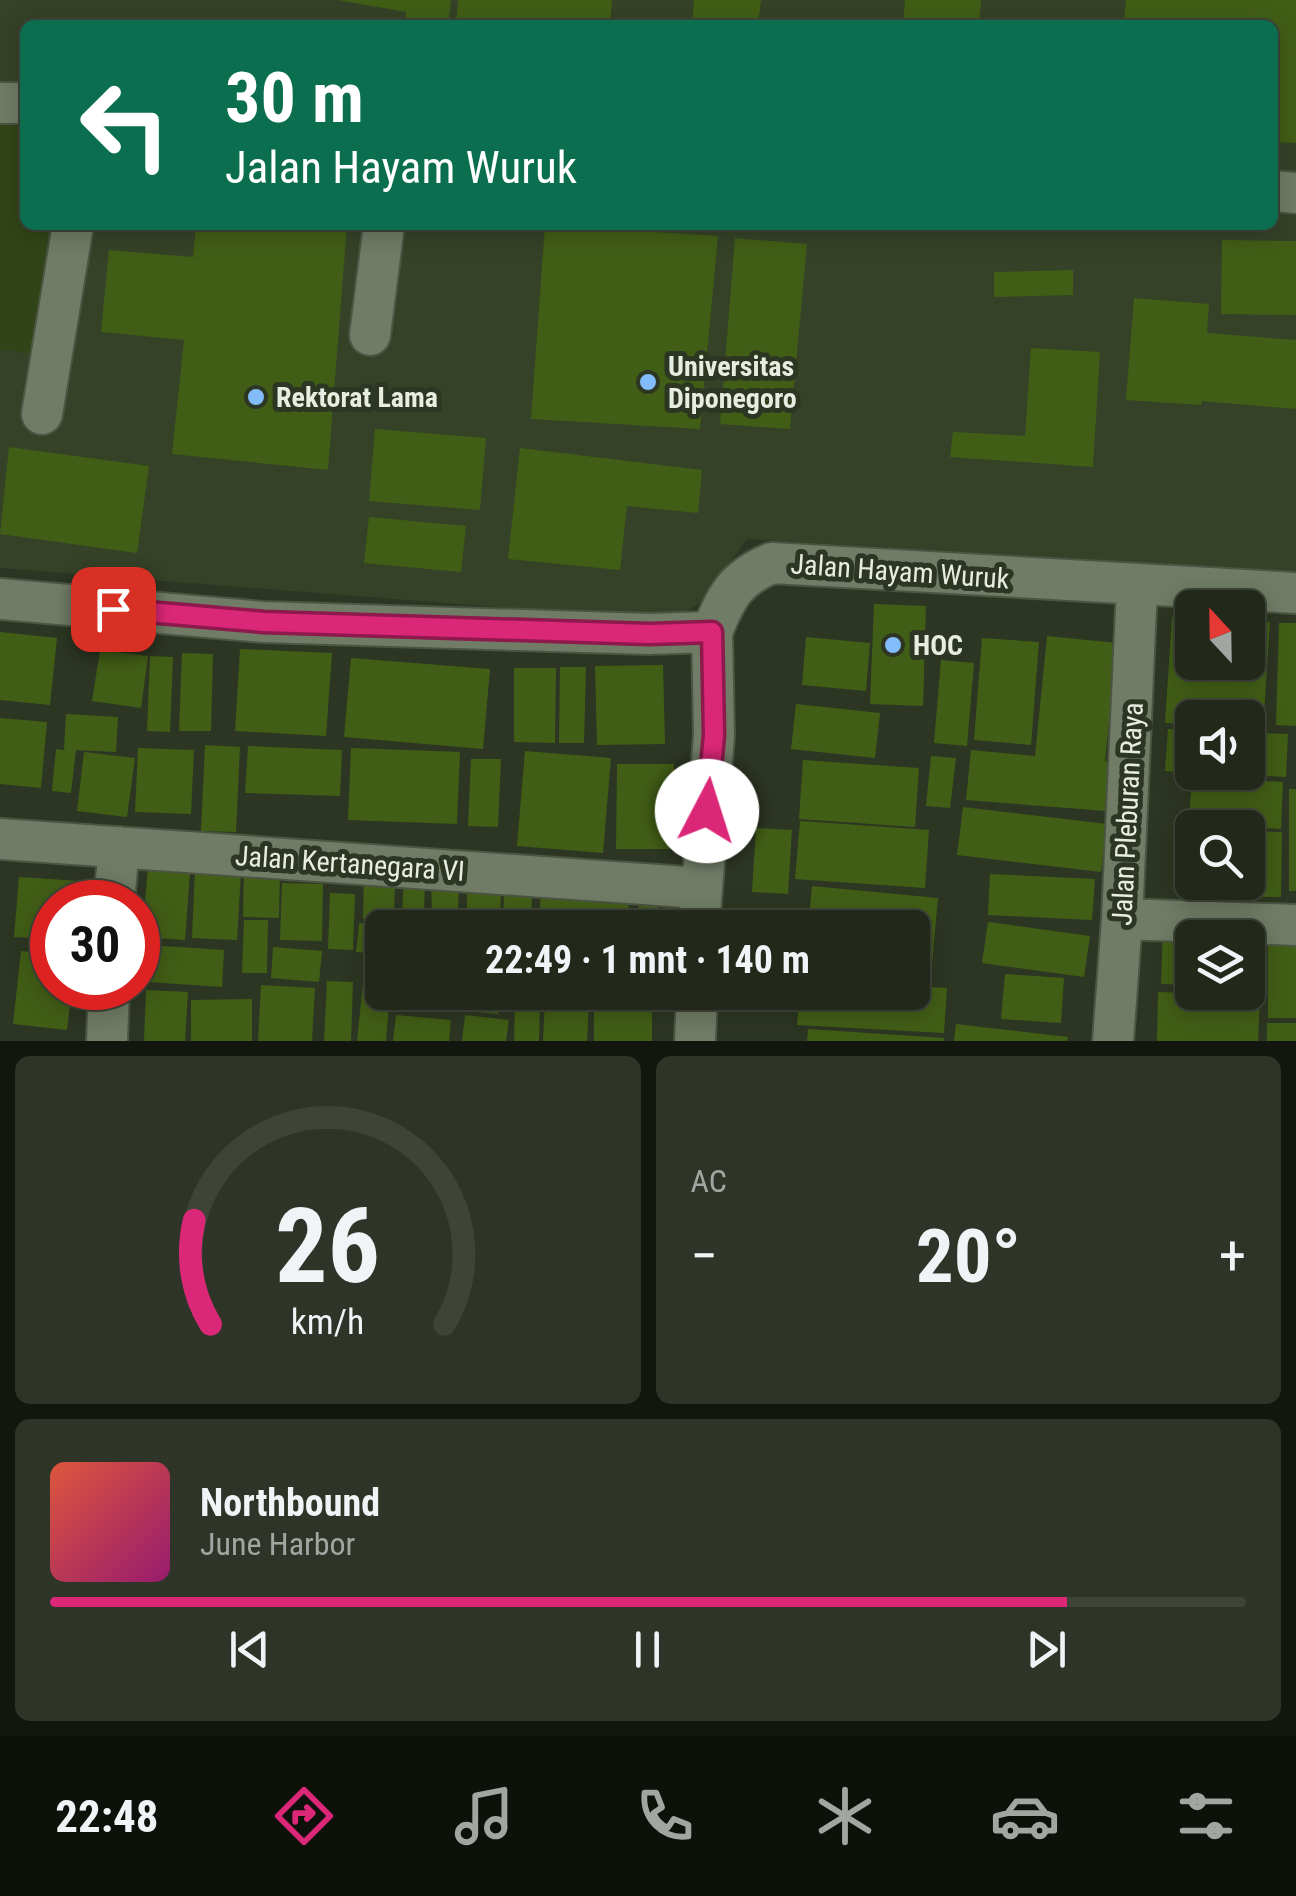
<!DOCTYPE html>
<html lang="id">
<head>
<meta charset="utf-8">
<style>
	:root { --surface:#22281a; --page:#2e3427; --text:#f1f3f6; --muted:#a2a6a2; --line:#3f4439; --accent:#db2777 }
	body { margin:0; font-family:"Roboto Condensed",sans-serif; background:var(--page); color:var(--text); height:100vh; display:flex; flex-direction:column; font-size:38px; white-space:nowrap }
	* { box-sizing:border-box; margin:0 }
	p { font-size:32px; color:var(--muted) }
	.icon { flex:none; width:55px; height:55px; fill:none; stroke:currentColor; stroke-width:2; stroke-linecap:round; stroke-linejoin:round }
	.map { position:relative; height:1041px; overflow:hidden }
	.panel { display:flex; flex-direction:column; gap:15px; padding:15px; background:#13160e; flex:1 }
	.panel>* { flex:none }
	.hud { position:absolute; left:20px; top:20px; width:1258px; height:210px; border-radius:15px; box-shadow:0 5px 25px #0003,0 0 0 2px var(--line); background:#0b6e4f; color:#fff; overflow:hidden }
	.needle { width:65px; rotate:338deg }
	.controls { position:absolute; left:1175px; top:590px; display:grid; gap:20px }
	.controls a { display:grid; place-items:center; width:90px; height:90px; border-radius:15px; background:var(--surface); box-shadow:0 5px 25px #0003,0 0 0 2px var(--line); font-size:50px }
	.speed { position:absolute; left:30px; top:880px; display:flex; gap:20px; font-size:50px; font-weight:700; text-align:center }
	.speed>* { display:grid; place-content:center; width:130px; height:130px; border-radius:50%; background:var(--surface); box-shadow:0 5px 25px #0003,0 0 0 2px var(--line); line-height:1 }
	.speed .limit { border:15px solid #d22; background:#fff; color:#111 }
	.pin { position:absolute; display:grid; place-items:center; width:85px; height:85px; color:#fff; margin:-42px; border-radius:20px; box-shadow:0 5px 15px #0006 }
	.me { position:absolute; width:110px; margin:-55px; rotate:5deg; stroke-linejoin:round; filter:drop-shadow(0 0 8px #0008) }
	.turn { display:flex; align-items:center; gap:35px; height:210px; padding:0 40px; font-size:45px }
	.turn .icon { width:130px; height:130px; stroke-width:2.5 }
	.turn b { display:block; font-size:70px; line-height:85px }
	.big { font-size:75px; font-weight:700; line-height:1.1 }
	.panel .widget { flex:1; display:flex; flex-direction:column; justify-content:center; gap:15px; min-width:0; padding:0 35px; border-radius:15px; background:var(--page) }
	.panel .dial { align-items:center; gap:0 }
	.dial svg { height:260px; overflow:visible; fill:none; stroke:var(--line); stroke-width:7; stroke-linecap:round; text-anchor:middle }
	.dial text { fill:var(--text); stroke:none }
	.song { display:flex; align-items:center; gap:30px }
	.cover { width:120px; height:120px; border-radius:15px; background:linear-gradient(135deg,hsl(10 70% 55%),hsl(320 70% 35%)) }
	.played { height:10px; border-radius:5px; background:linear-gradient(90deg,var(--accent) 85%,var(--line) 85%) }
	.keys { display:flex; justify-content:space-around; direction:ltr }
	.heat { display:flex; justify-content:space-between; align-items:center; font-size:55px; direction:ltr }
	.panel .tiles { flex:1; display:grid; gap:15px; grid-template-columns:1fr 1fr }
	.widget:last-child { grid-column:span 2 }
	.trip { position:absolute; left:365px; top:910px; width:565px; height:100px; border-radius:15px; background:var(--surface); box-shadow:0 5px 25px #0003,0 0 0 2px var(--line); font-weight:700; line-height:100px; text-align:center }
	.tab-bar { display:flex; height:160px; justify-content:space-around; align-items:center; background:#0e100a; color:var(--muted) }
	.tab-bar .icon { width:70px; height:70px }
	.tab-bar .on { color:var(--accent) }
	.tab-bar b { font-size:45px; color:var(--text) }
	.map>svg:first-child { display:block }
	.built { fill:#354227; fill-rule:evenodd }
	.green { fill:#314417 }
	.building { fill:#415e16 }
	.lines { fill:none; stroke-linecap:round; stroke-linejoin:round }
	.minor-casing { stroke:#4c5442; stroke-width:44 }
	.minor { stroke:#707c65; stroke-width:40 }
	.route-casing { stroke:#8e194d; stroke-width:25 }
	.route { stroke:#db2777; stroke-width:18 }
	.poi-dot { fill:#82bcfa; stroke:#2d3622; stroke-width:4 }
	.labels { text-anchor:middle; stroke-width:10; stroke-linejoin:round; paint-order:stroke }
	.poi-label { font-size:28px; font-weight:bold; fill:#e7ede0; stroke:#2d3622; text-anchor:start }
	.street-label { font-size:28px; fill:#e7ede0; stroke:#2d3622 }
</style>
</head>
<body>
<div class="map">
<svg width="1296" height="1041" viewBox="0 0 1296 1041">
	<rect width="100%" height="100%" fill="#2d3622"/>
	<!-- built -->
	<path class="built" d="M0,0H1296V572L747,539L702,601L674,621L0,568ZM25,25H1272V225H25Z"/>
	<!-- green -->
	<path class="green" d="M0,96L25,99V225H49L34,354L0,349Z"/>
	<!-- building -->
	<path class="building" d="M338,0H451L448,25H405L406,12Z
		M458,0H612L610,25H456Z
		M694,0H761L758,25H692Z
		M905,0H981L979,25H903Z
		M1126,0H1296V143L1272,142V25L1124,22Z
		M196,225H347L328,470L172,454L184,340L101,332L109,250L193,257Z
		M545,225L718,236L700,429L531,419Z
		M735,238L807,244L790,429L720,424Z
		M1222,240L1296,241V315L1221,314Z
		M1073,270V295L994,297V272Z
		M1134,298L1209,304L1207,333L1296,340V409L1202,401L1201,405L1126,400Z
		M1031,348L1100,352L1093,467L950,457L953,432L1025,436Z
		M375,429L486,438L480,510L369,501Z
		M9,447L149,466L137,553L0,534Z
		M520,448L702,470L698,513L627,506L620,570L508,559Z
		M369,517L466,526L461,572L364,563Z
		M874,604L926,606L923,706L870,704Z
		M1172,617L1192,618V662H1248V621L1270,622L1263,728L1248,727V718H1192V724L1165,723Z
		M1279,623H1296V726L1276,725Z
		M0,632L57,638L50,705L0,700Z
		M1047,636L1117,643L1105,761L1110,762L1106,811L966,800L971,750L1035,756Z
		M806,637L870,643L866,691L802,685Z
		M982,638L1039,642L1031,745L974,740Z
		M240,649L332,653L326,736L235,731Z
		M100,650L148,656L141,708L92,701Z
		M182,653L213,654L211,731H179Z
		M150,656L173,657L170,732L147,731Z
		M351,658L490,669L483,749L344,737Z
		M941,660L974,663L967,746L934,743Z
		M663,665L665,744L597,745L595,666Z
		M560,667H586L584,743H559Z
		M514,668H556L555,743L514,742Z
		M796,704L880,713L875,758L791,749Z
		M66,714L118,717L116,752L76,750L71,793L52,791L56,749L64,750Z
		M0,718L47,722L41,788L0,784Z
		M1168,729L1192,730V773L1165,771Z
		M1248,733L1288,734L1286,777L1248,775Z
		M205,745L240,747L236,832L201,831Z
		M248,746L342,750L340,796L245,793Z
		M138,748L194,750L191,814L135,812Z
		M351,748L460,752L457,824L348,820Z
		M525,751L611,758L603,853L517,846Z
		M84,752L135,758L127,817L77,811Z
		M931,756L956,758L950,808L926,806Z
		M471,759H501L498,827L468,826Z
		M803,760L919,768L915,827L799,819Z
		M617,764H674L673,849H616Z
		M1192,777L1283,782L1281,829L1189,824Z
		M1289,789H1296V891H1289Z
		M963,807L1107,824L1101,872L957,855Z
		M800,821L929,830L925,888L795,879Z
		M756,828L792,830L788,894L752,892Z
		M1179,830L1192,831V882H1248V831L1282,832L1281,897L1177,896Z
		M149,856L191,859L185,940L142,937Z
		M195,869L241,872L237,940L192,938Z
		M244,869L280,870L279,918L243,917Z
		M404,872L425,873L424,919L402,918Z
		M990,874L1095,879L1092,920L988,915Z
		M364,875L395,876L394,920L363,919Z
		M19,877L80,881L79,902H52V939L14,937Z
		M431,877H459L458,915H432Z
		M282,883L323,884L322,941L280,940Z
		M812,886L938,898L932,965L912,963V928H808Z
		M467,889H501L500,928H467Z
		M541,889L629,892L628,928H539Z
		M639,892L659,893L657,928H637Z
		M330,893L355,894L353,950L328,949Z
		M504,893H532L531,928H503Z
		M433,917L459,918V928H433Z
		M244,920H268L267,973H242Z
		M988,922L1090,936L1084,977L982,963Z
		M359,923L382,924V954L356,952Z
		M1163,926L1260,930L1257,987H1248V938H1192V985L1161,984Z
		M1268,942H1296V1018H1268Z
		M149,945L224,950L222,987L147,982Z
		M273,947L322,951L319,982L271,978Z
		M21,951L52,954V988H72L67,1030L13,1024Z
		M365,964L382,965V992H390L386,1041H357Z
		M1005,974L1064,978L1061,1023L1001,1019Z
		M327,981L353,982L351,1041H324Z
		M261,985L315,988L312,1041H258Z
		M912,986L947,988L944,1033L797,1025L800,992H912Z
		M146,990L188,992L185,1041H144Z
		M401,992H455V1011L401,1010Z
		M465,992H500L498,1014L464,1011Z
		M567,992H654L653,1002L566,995Z
		M1158,992L1260,996L1258,1041H1157Z
		M252,999V1041H191V1000Z
		M515,1001H540L539,1041H514Z
		M545,1001L589,1003L587,1041H543Z
		M652,1004V1041H594V1005Z
		M396,1015L451,1020L449,1041H393Z
		M465,1015L509,1020L506,1041H462Z
		M1267,1023H1296V1041H1267Z
		M956,1024L1068,1037L1067,1041H954Z
		M808,1029L944,1038V1041H807Z"/>
	<g class="lines">
		<defs>
			<path id="minor" d="M0,103H25
				M1272,191L1296,193
				M370,335L384,225
				M42,414L73,225
				M0,599L263,622L649,634L712,632C726,597 735,578 772,563L1296,593
				M0,839L700,888
				M114,902L119,847
				M1122,919L1296,925
				M699,928L714,735L712,632
				M107,1041L109,988
				M695,1041L697,992
				M1113,1041L1122,919L1137,586"/>
		</defs>
		<!-- minor casing -->
		<use href="#minor" class="minor-casing"/>
		<!-- minor -->
		<use href="#minor" class="minor"/>
	</g>
	<g class="lines">
		<defs>
			<path id="route" d="M113,609L264,622L649,634L712,632L714,735L707,811"/>
		</defs>
		<!-- route casing -->
		<use href="#route" class="route-casing"/>
		<!-- route -->
		<use href="#route" class="route"/>
	</g>
	<!-- markers -->
	<g class="poi-dot">
		<circle cx="648" cy="382" r="10"/>
		<circle cx="256" cy="397" r="10"/>
		<circle cx="893" cy="645" r="10"/>
	</g>
	<g class="labels">
		<!-- poi labels -->
		<g class="poi-label">
			<text x="668" y="376">Universitas<tspan x="668" dy="32">Diponegoro</tspan></text>
			<text x="276" y="407">Rektorat Lama</text>
			<text x="913" y="655">HOC</text>
		</g>
		<!-- street labels -->
		<g class="street-label">
			<text transform="translate(900 571) rotate(4)" y="10">Jalan Hayam Wuruk</text>
			<text transform="translate(1127 814) rotate(-87)" y="10">Jalan Pleburan Raya</text>
			<text transform="translate(350 863) rotate(4)" y="10">Jalan Kertanegara VI</text>
		</g>
	</g>
</svg>
<div class="controls">
<a><svg class="needle" viewBox="-14 -14 28 28"><path d="M0-13l5 13h-10z" fill="#e53935"/><path d="M0 13l5-13h-10z" fill="#a2a6a2"/></svg></a>
<a><svg class="icon" aria-label="sound" viewBox="0 0 24 24"><path d="M4 9h4l5-4v14l-5-4H4zM17 9q2 3 0 6"/></svg></a>
<a><svg class="icon" aria-label="search" viewBox="0 0 24 24"><circle cx="10" cy="10" r="6"/><path d="M15 15l6 6"/></svg></a>
<a><svg class="icon" aria-label="layers" viewBox="0 0 24 24"><path d="M12 4l9 5-9 5-9-5zM3 14l9 5 9-5"/></svg></a>
</div>
<div class="speed"><div class="limit">30</div></div>
<div class="pin" style="left:113px;top:609px;background:#d93025"><svg class="icon" aria-label="arrive" viewBox="0 0 24 24"><path d="M6 21V4h12l-3 4 3 4H6"/></svg></div>
<svg class="me" style="left:707px;top:811px" viewBox="-20 -20 40 40"><circle r="19" fill="#fff"/><path d="M0-13L10 11 0 6-10 11z" fill="#db2777"/></svg>
<div class="trip">22:49 · 1 mnt · 140 m</div>
<div class="hud">
<div class="turn"><svg class="icon" aria-label="left" viewBox="0 0 24 24"><path d="M17 20v-9H6M10 6l-5 5 5 5"/></svg><div><b>30 m</b>Jalan Hayam Wuruk</div></div>
</div>
</div>
<section class="panel">
<div class="tiles">
<div class="widget dial"><svg viewBox="0 0 100 80">
<path d="M14 69A42 42 0 1 1 86 69"/>
<path d="M14 69A42 42 0 0 1 9 37" stroke="#db2777"/>
<text x="50" y="56" font-size="32" font-weight="700">26</text>
<text x="50" y="72" font-size="11">km/h</text>
</svg></div>
<div class="widget"><p>AC</p>
<div class="heat"><a>−</a><b class="big">20°</b><a>+</a></div>
</div>
<div class="widget">
<div class="song"><i class="cover"></i><div><b>Northbound</b><p>June Harbor</p></div></div>
<div class="played"></div>
<div class="keys"><svg class="icon" aria-label="previous" viewBox="0 0 24 24"><path d="M18 5L8 12l10 7zM5 5v14"/></svg><svg class="icon" aria-label="pause" viewBox="0 0 24 24"><path d="M8 5v14M16 5v14"/></svg><svg class="icon" aria-label="next" viewBox="0 0 24 24"><path d="M6 5l10 7-10 7zM19 5v14"/></svg></div>
</div>
</div>
</section>
<nav class="tab-bar">
<b>22:48</b>
<svg class="icon on" aria-label="directions" viewBox="0 0 24 24"><path d="M12 3l9 9-9 9-9-9zM9 14v-3h6M13 9l2 2-2 2"/></svg>
<svg class="icon" aria-label="music" viewBox="0 0 24 24"><path d="M9 18V5l10-2v13"/><circle cx="6" cy="18" r="3"/><circle cx="16" cy="16" r="3"/></svg>
<svg class="icon" aria-label="phone" viewBox="0 0 24 24"><path d="M5 4h4l2 5-3 2q2 4 5 5l2-3 5 2v4C11 20 4 13 5 4z"/></svg>
<svg class="icon" aria-label="climate" viewBox="0 0 24 24"><path d="M12 3v18M4 7l16 10M4 17L20 7"/></svg>
<svg class="icon" aria-label="car" viewBox="0 0 24 24"><path d="M5 17H2v-5l4-1 3-4h7l3 4 3 1v5h-3M9 17h6M6 11h13"/><circle cx="7" cy="17" r="2"/><circle cx="17" cy="17" r="2"/></svg>
<svg class="icon" aria-label="filters" viewBox="0 0 24 24"><path d="M4 7h16M4 17h16"/><circle cx="9" cy="7" r="2"/><circle cx="15" cy="17" r="2"/></svg>
</nav>
</body>
</html>
